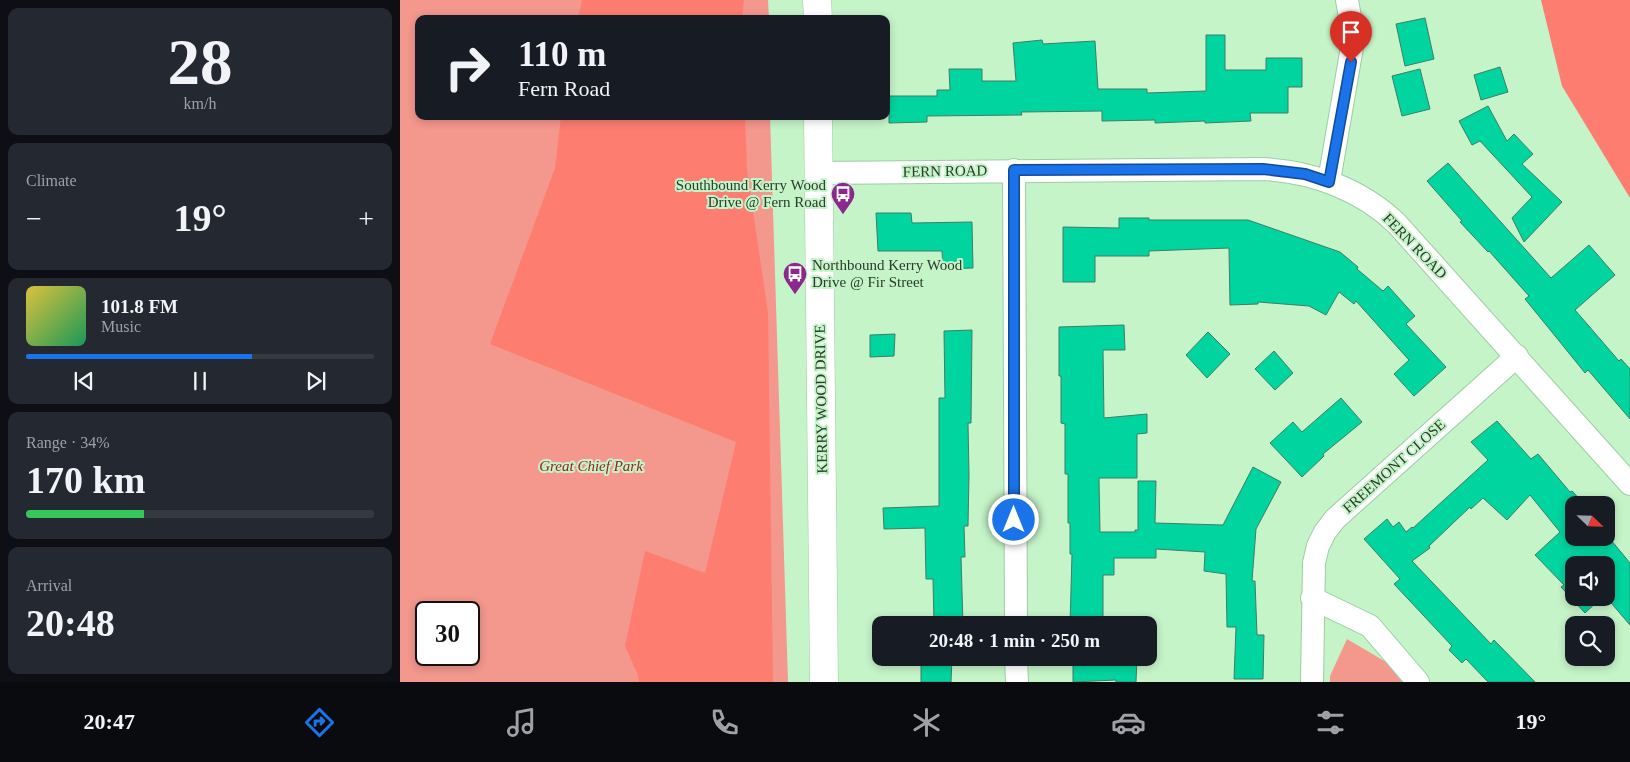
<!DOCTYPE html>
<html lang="en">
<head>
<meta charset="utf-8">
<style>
	:root { --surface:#171b24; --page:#242831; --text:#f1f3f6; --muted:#9ea1a6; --line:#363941; --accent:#1a73e8 }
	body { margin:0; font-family:Georgia,serif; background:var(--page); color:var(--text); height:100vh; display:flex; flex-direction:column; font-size:19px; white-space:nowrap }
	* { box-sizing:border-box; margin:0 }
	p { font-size:16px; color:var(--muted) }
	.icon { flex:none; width:28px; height:28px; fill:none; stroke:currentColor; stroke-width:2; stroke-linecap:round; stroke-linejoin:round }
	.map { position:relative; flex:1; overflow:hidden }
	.side { display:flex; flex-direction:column; gap:8px; padding:8px; background:#0d0f14; width:400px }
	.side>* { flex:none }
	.hud { position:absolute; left:15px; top:15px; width:475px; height:105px; border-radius:10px; box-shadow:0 2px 8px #0003; background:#171b24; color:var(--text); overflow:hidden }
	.needle { width:32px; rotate:113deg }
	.controls { position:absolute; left:1165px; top:496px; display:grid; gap:10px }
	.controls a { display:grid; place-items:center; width:50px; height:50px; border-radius:10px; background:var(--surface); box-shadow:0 2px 8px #0003; font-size:25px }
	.speed { position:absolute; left:15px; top:601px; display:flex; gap:10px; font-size:25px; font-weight:700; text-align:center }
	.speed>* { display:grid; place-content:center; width:65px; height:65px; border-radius:50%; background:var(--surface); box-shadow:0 2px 8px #0003; line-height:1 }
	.speed .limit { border:2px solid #111; border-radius:8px; background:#fff; color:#111 }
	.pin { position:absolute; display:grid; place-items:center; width:42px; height:42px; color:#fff; margin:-51px -21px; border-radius:50% 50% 50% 0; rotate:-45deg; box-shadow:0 0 5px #0007 }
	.pin .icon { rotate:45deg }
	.me { position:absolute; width:55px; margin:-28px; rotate:0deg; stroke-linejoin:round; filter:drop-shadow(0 0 4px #0008) }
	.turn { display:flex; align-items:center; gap:18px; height:105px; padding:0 20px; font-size:22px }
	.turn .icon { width:65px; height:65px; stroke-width:2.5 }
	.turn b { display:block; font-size:35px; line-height:42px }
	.big { font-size:38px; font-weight:600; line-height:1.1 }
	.side .widget { flex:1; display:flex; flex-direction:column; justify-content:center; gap:8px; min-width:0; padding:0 18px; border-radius:10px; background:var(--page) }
	.side .dial { align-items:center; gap:0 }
	.dial b { font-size:65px; line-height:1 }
	.song { display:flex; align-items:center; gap:15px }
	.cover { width:60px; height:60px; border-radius:8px; background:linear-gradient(135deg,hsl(50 70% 55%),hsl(150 70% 35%)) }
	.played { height:5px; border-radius:2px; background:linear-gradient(90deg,var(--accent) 65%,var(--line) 65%) }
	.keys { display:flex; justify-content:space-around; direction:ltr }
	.heat { display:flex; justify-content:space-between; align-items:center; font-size:28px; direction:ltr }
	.charge { height:8px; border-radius:4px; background:linear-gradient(90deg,#34c759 34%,var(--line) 0) }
	.trip { position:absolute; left:472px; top:616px; width:285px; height:50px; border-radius:10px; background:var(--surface); box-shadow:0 2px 8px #0003; font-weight:600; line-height:50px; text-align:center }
	.tabs { display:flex; height:80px; justify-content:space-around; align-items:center; background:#090b0e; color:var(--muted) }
	.tabs .icon { width:35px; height:35px }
	.tabs .active { color:var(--accent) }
	.tabs b { font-size:22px; color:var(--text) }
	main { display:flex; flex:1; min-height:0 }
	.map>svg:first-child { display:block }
	.green { fill:#f4978d; fill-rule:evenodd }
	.forest { fill:#fd7d71 }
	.building { fill:#00d49f; stroke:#3f7d66 }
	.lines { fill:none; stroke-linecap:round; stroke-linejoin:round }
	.street-casing { stroke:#9fcca3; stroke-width:24 }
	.secondary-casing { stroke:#9fcca3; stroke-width:29 }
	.street { stroke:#fff; stroke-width:22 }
	.secondary { stroke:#fff; stroke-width:28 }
	.route-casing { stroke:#114b97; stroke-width:12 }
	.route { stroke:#1a73e8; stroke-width:9 }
	.labels { text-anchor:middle; stroke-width:4; stroke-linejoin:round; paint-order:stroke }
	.street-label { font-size:15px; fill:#293b2a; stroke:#c5f4c9 }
	.poi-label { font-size:15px; fill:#293b2a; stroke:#c5f4c9; text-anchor:end }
	.park-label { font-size:15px; font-style:italic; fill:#942220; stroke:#c5f4c9 }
</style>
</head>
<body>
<main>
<section class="side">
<div class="widget dial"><b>28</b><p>km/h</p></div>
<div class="widget"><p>Climate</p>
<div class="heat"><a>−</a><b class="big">19°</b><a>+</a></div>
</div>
<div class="widget">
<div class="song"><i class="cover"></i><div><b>101.8 FM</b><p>Music</p></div></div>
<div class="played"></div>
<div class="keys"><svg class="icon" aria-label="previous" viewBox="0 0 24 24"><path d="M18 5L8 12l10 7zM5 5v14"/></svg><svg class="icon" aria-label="pause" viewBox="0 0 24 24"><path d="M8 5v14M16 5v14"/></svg><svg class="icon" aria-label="next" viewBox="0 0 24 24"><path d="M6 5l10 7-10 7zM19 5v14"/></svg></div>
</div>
<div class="widget"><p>Range · 34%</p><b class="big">170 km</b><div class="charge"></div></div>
<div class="widget"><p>Arrival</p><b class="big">20:48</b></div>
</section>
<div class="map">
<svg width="1230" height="682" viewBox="0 0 1230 682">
	<rect width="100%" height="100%" fill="#c5f4c9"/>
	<!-- green -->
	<path class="green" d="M0,0H368L369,19H19V116H370L388,682H0ZM26,612H69V655H26Z
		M947,639L986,662L1002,682H930V676Z"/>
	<!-- forest -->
	<path class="forest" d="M182,0H344L342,19H172L179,14Z
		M1141,0H1230V198L1162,86Z
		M161,116H345L347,170L368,313L373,682H239L238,675L225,646L245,551L305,573L336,442L90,344L155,168Z"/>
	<!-- building -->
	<path class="building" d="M1025,18L1034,59L1005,66L996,24Z
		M806,35H825V70H866V58H902V87H888V113H850L851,121L805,123V121L755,123V120L702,121V111L621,112L622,115L527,116V122L489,123V96H537V90H550L549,69H582V81H616L613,43L642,40L643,44L695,41L698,89H747V93L806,91Z
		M1100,67L1108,92L1081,100L1074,75Z
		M1020,69L1030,109L1002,116L992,76Z
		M1088,106L1107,141L1114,134L1133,154L1122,164L1162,202L1124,242L1112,218L1132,197L1080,141L1072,145L1059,121Z
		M1048,163L1151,278L1189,245L1215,275L1175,310L1219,361L1221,359L1230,369V419L1188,370L1185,373L1160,342L1125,299L1129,296L1089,251L1088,252L1060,222L1062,221L1027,181Z
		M476,213H511L512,223L572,222L573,268L543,269L542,251H478Z
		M719,218H749V220H848L940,252L958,267L957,269L983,291L988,286L1015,316L1006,324L1046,367L1014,396L994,374L1009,360L956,301L954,304L939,292L926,315L909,306L858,302V304L830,305L829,248L749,251V256H695V282H663V227L719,228Z
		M724,325L725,350H703L704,418L747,414V433L737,434V478H699L700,532H735V530H738V481H756L755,523L823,525L853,467L881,482L856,529L852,581H855L857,635H864L863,679H834L836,627H827L826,574L804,571L805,552L756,549V558H714V575H703V625H670L672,554H670V523H668V474H665V424L661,423V376H659V327Z
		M572,330L571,423H568L569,475L568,526H564L565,557H561L563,625H534L533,579H526L525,528L484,529L483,508L539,506V398H545L544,331Z
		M808,332L830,354L807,378L786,355Z
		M495,334L494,356L470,357V335Z
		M874,351L893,373L875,390L855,369Z
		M941,398L962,422L923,454L924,456L902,477L870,443L893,422L902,432Z
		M1097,421L1131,459L1138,454L1170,492L1172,491L1185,505H1174V538H1206V534L1230,563V625L1206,597V565H1174V598H1201L1185,613L1161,587L1164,585L1135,555L1160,532L1130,495L1107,520L1083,498L1071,509L1070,507L1029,546L1030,548L1012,561L1091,644L1094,640L1135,682H1088L1066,659L1062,663L1049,650L1052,646L994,584L1000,579L964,539L987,519L993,527L999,522L1006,532L1012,527L1013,528L1088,460L1071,442Z
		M521,658H552L551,682H521Z
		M673,658H737L736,682H716V680L673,682Z"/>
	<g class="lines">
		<defs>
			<path id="street" d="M614,170L616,625
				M419,173L863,169C913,172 961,189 997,224L1230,484
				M929,181L952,47V29L947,0
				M912,598L970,626L1018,682
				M616,658L617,682
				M912,682L914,563L918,546L925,532L935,519L1117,356"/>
			<path id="secondary" d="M417,0L418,19
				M418,116L424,682"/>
		</defs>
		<!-- street casing -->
		<use href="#street" class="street-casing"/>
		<!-- secondary casing -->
		<use href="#secondary" class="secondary-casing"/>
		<!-- street -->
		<use href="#street" class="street"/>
		<!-- secondary -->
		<use href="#secondary" class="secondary"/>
	</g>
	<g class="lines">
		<defs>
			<path id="route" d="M614,520V170L863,169L905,174L929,182L951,62"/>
		</defs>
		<!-- route casing -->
		<use href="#route" class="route-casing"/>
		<!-- route -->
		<use href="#route" class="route"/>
	</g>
	<!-- icons -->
	<defs>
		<symbol id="bus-pin" viewBox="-11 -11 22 30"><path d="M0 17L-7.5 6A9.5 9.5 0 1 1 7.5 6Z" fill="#8c278e" stroke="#c5f4c9"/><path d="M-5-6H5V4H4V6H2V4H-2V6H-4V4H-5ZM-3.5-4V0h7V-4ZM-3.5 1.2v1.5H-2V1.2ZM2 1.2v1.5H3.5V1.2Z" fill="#fff"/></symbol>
	</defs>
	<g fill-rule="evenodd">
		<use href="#bus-pin" x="429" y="180" width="28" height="38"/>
		<use href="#bus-pin" x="381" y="260" width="28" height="38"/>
	</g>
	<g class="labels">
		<!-- street labels -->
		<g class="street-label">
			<text transform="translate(545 171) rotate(-1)" y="5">FERN ROAD</text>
			<text transform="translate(1015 246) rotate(46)" y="5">FERN ROAD</text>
			<text transform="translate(421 399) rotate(-91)" y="5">KERRY WOOD DRIVE</text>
			<text transform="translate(994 466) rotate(-42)" y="5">FREEMONT CLOSE</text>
		</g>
		<!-- poi labels -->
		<g class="poi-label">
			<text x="426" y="190">Southbound Kerry Wood<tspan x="426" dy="17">Drive @ Fern Road</tspan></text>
			<text x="412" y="270" text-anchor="start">Northbound Kerry Wood<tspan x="412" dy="17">Drive @ Fir Street</tspan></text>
		</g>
		<!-- park labels -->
		<g class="park-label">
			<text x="191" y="471">Great Chief Park</text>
		</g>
	</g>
</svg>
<div class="controls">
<a><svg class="needle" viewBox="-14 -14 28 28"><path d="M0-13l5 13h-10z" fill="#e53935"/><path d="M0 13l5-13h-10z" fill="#9ea1a6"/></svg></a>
<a><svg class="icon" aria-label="sound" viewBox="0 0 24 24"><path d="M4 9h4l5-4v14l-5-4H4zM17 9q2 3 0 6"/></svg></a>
<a><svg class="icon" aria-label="search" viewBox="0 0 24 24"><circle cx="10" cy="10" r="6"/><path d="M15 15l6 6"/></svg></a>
</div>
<div class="speed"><div class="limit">30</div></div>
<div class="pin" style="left:951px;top:62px;background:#d93025"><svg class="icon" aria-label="arrive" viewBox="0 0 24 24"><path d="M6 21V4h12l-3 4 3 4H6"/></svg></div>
<svg class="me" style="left:614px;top:520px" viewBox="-20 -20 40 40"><circle r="17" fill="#1a73e8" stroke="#fff" stroke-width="3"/><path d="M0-11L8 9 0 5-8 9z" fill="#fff"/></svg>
<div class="trip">20:48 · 1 min · 250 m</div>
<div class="hud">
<div class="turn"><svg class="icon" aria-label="right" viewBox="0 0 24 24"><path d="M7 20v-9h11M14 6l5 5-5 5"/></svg><div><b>110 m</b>Fern Road</div></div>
</div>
</div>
</main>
<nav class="tabs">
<b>20:47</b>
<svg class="icon active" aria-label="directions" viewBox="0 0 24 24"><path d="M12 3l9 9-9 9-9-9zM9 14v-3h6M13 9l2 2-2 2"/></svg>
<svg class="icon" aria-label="music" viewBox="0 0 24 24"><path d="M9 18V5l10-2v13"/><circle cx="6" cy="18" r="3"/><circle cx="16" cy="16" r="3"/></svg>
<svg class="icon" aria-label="phone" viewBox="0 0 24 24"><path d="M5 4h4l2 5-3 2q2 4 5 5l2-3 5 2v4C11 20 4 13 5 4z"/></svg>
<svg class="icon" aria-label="climate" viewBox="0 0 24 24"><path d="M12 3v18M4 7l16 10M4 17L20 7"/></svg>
<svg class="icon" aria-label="car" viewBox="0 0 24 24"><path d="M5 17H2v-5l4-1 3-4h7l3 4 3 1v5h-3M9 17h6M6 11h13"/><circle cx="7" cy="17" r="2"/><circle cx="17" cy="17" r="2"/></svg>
<svg class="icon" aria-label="filters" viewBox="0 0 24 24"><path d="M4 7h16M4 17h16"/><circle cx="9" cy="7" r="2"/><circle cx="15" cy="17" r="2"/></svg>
<b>19°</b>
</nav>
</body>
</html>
